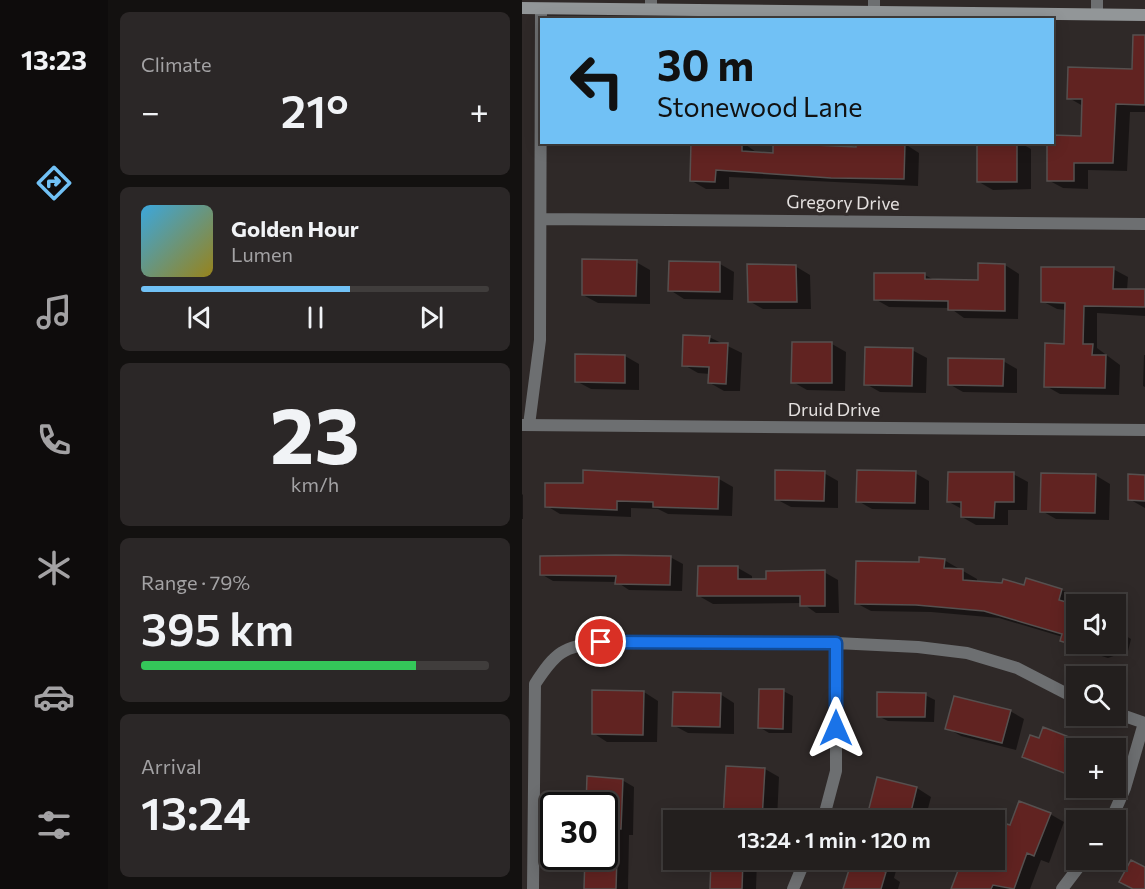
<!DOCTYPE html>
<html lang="en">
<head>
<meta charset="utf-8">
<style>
	:root { --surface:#231f1e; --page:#2b2727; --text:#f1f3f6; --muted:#a3a2a4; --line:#403d3c; --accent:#71c1f5 }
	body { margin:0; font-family:Commissioner,sans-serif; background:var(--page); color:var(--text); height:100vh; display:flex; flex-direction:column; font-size:22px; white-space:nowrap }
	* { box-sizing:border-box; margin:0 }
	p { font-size:20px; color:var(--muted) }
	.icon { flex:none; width:33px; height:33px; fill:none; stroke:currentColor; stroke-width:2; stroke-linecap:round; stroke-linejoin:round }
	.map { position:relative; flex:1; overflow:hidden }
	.panel { display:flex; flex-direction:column; gap:12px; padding:12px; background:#131110; width:414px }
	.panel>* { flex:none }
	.top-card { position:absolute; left:18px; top:18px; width:514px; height:126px; border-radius:0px; box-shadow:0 3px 15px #0003,0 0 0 2px var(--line); background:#71c1f5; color:#111; overflow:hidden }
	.buttons { position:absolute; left:544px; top:594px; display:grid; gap:12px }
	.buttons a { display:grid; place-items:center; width:60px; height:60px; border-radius:0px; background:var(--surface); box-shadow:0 3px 15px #0003,0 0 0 2px var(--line); font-size:30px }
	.speed { position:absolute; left:18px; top:792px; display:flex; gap:12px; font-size:30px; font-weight:700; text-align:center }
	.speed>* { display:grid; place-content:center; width:78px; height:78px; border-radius:50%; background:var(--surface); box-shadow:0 3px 15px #0003,0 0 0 2px var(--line); line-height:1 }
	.speed .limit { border:3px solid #111; border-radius:9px; background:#fff; color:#111 }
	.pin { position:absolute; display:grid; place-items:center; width:51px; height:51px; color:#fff; margin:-26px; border:3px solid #fff; border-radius:50%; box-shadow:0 2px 6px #0007 }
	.me { position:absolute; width:66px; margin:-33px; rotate:0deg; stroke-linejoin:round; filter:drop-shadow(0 0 4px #0008) }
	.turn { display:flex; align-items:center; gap:21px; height:126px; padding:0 18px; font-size:27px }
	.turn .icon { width:78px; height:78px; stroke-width:2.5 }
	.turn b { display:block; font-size:42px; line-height:51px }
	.big { font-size:45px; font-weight:600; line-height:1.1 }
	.panel .card { flex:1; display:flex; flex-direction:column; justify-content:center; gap:9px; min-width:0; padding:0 21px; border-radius:9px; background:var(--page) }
	.panel .dial { align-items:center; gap:0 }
	.dial b { font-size:78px; line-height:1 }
	.song { display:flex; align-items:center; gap:18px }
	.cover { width:72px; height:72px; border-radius:9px; background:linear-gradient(135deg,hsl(200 70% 55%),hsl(50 70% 35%)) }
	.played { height:6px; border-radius:3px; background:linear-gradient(90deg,var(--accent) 60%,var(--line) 60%) }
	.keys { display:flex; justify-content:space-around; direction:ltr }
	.heat { display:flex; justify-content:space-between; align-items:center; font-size:33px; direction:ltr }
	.charge { height:9px; border-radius:4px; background:linear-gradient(90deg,#34c759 79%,var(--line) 0) }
	.trip { position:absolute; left:141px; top:810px; width:342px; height:60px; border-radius:0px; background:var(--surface); box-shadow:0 3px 15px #0003,0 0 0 2px var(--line); font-weight:600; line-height:60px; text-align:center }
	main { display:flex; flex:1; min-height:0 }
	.tab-bar { display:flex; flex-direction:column; width:108px; justify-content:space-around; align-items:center; background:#0e0c0c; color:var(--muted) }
	.tab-bar .icon { width:42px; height:42px }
	.tab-bar .current { color:var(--accent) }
	.tab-bar b { font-size:27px; color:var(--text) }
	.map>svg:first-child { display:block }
	.shadow { fill:#0007 }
	.building { fill:#612321; stroke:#56504f; stroke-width:1.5 }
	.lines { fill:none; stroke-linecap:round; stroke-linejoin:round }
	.street { stroke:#6d6f71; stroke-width:12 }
	.secondary { stroke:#929698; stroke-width:12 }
	.route-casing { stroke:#114b97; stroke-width:15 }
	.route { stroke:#1a73e8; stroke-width:10 }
	.labels { text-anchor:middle; stroke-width:6; stroke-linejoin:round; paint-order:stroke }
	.street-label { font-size:18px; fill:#e4e0df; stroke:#2f2928 }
</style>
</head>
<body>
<main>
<nav class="tab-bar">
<b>13:23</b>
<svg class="icon current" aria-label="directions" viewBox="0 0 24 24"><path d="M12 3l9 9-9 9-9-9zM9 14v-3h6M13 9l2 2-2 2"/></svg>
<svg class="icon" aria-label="music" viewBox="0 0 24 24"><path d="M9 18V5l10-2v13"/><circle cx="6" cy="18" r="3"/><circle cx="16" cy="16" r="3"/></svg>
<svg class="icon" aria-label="phone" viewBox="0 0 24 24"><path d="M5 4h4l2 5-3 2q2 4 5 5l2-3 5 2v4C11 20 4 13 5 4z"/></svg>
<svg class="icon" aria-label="climate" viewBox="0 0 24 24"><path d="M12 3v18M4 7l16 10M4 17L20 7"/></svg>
<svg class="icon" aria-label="car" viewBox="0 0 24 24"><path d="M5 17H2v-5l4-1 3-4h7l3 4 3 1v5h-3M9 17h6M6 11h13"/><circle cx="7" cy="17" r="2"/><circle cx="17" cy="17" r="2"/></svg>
<svg class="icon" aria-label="filters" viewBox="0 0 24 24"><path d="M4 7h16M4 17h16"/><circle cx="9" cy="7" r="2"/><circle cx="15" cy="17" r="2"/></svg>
</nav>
<section class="panel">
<div class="card"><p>Climate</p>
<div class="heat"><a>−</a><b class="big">21°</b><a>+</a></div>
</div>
<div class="card">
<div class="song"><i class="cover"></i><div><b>Golden Hour</b><p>Lumen</p></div></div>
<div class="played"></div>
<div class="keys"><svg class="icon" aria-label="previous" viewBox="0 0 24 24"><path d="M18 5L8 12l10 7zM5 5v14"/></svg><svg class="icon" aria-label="pause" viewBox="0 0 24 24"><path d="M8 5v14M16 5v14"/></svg><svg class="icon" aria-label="next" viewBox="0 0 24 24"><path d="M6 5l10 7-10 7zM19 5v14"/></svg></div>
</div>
<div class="card dial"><b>23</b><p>km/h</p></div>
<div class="card"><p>Range · 79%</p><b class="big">395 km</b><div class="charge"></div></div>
<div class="card"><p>Arrival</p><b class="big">13:24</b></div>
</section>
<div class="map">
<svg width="623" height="889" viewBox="0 0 623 889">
	<rect width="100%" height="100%" fill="#2f2928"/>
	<!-- shadow -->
	<path class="shadow" d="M612,61H623V112H608L605,171L566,170V189L541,188L526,180L531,137H561V106L547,98L611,70Z
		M170,142H220L234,152L252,154L383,144L397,153L396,186L207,177V189H184L170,181Z
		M457,142H497L509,149V189L471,190L457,182Z
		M114,262L128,270V304L76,303L61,295Z
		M198,264L212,272L211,300L162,299L148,290Z
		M483,265L497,274L496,319L442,318L428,308L367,307L353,299L403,275L412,280L457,281Z
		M273,266L288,275L289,309H241L227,301Z
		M591,269L606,277L605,290L623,291V316L575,313V348L598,365L597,395L538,394L524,386L543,345L544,310L535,309L520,301Z
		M187,337L220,353L218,391H202L188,383V374L176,373L162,365Z
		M310,344L324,352L323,391L285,390L271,382Z
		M390,350L405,358L404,393L358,392L344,384Z
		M55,355L103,356L117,364V390L69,389L54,381Z
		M622,355H623V387L621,386Z
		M481,361L495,369V393L441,392L427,384Z
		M63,472L197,479L211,487L210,516L146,514L136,509L109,508V517L38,514L25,506L63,485Z
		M302,473L316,481V508L269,507L254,499Z
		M393,473L407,481V510L350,509L336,501Z
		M491,474L506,482L505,510H486V525H454L440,517V509L427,502Z
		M573,475L588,484L587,520L534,519L520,511Z
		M608,476H623V508L607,499Z
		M0,494L1,495V519H0Z
		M148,557L161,564L160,591L107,590L95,582L31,581L19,574Z
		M422,560L455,579V583L503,587L505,580L540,590L554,598L552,606L555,607V644H594V630L609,639L606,651L586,658L554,648L540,640L541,637L477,618L409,612L349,611L334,603L398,564Z
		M216,568L230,576V581H246L302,572L316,580L317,613H294L280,603L191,604L177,596Z
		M261,691L271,696L270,733H247L237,727Z
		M122,692L136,701L135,742H85L71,733Z
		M198,694L212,703V734L166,733L151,725Z
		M403,695L413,700L412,722L366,721L356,716Z
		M488,711L502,719L494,750L439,736L425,728Z
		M522,729L570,748H555V779L502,757L518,740Z
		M205,767L243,769L257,777L255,820H203Z
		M356,778L395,788L409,797L403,820H345Z
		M100,780L112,787L111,835H107L106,889H65L82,856V806Z
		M528,814L542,822L527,863L519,860L508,889H431L442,860H472L489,827Z
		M191,860H235L234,889H190Z
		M331,860H377L372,878L378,882L376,889H323Z"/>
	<!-- building -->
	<path class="building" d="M611,35H623V105L594,104L591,163H552V181H525V142H531V135L559,136L560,99H545L546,67L610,69Z
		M169,142L220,143V151L251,153V143L334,147V142L383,143L382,179L309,178L194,170L193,182L168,181Z
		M455,142H495V182H455Z
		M60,259L115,260L114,296L60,295Z
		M147,261L198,262V292L146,291Z
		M456,263L483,264V311L426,310V301L352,300V273H403V279L456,280Z
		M225,264L274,265L275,302H226Z
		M519,267H592L591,289H623V307L562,306L561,344H571L570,355H584L583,388L522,387L523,343L542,344L543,303L519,302Z
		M161,335L188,336L187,343H206L204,384L186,383L187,367L160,366Z
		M270,342H310V383H269Z
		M343,347L391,348L390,386L342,385Z
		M53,354L103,355V383L53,382Z
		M426,358L482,359L481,386L426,385Z
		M61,470L197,477L196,509L131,507V502L95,501V510L23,507V483H61Z
		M253,470L303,471L302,501L253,500Z
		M335,470L394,471L393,503L334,502Z
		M426,472H492V502H473L472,518L439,517V502H425Z
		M519,473L574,474L573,513L518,512Z
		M606,474L623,475V501L606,500Z
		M94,555L149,556L148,585L93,584L94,576L18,575V556Z
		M397,557L423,559L422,568L441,569V580L480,583L481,579L502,585L504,578L540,589L537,600L555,605V646L538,641L540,634L462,611L394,605L333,604L334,561L397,562Z
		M176,566H216V579H244V571L303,570V606H278V596H175Z
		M237,689H262L261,729L236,728Z
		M70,690L122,691L121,735L70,734Z
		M151,692L199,693L198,727L150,726Z
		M355,692L404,693L403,717H355Z
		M432,696L489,710L480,743L423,729Z
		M521,727L555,740V778L500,757L508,735L517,738Z
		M204,766L243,768L240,820H201Z
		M65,776L101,779L99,829L82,828V806H64Z
		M355,777L395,787L387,820H344Z
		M497,801L529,813L512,856L505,853L492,889L471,885L469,889H429L440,860H472V820L488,825Z
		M63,856H95L94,889H62Z
		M189,860H221L220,889H188Z
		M330,860H361L358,870L364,872L359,889H321Z
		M609,860L623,867V889H611L597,882Z"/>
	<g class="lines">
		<!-- street -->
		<path class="street" d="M129,9V0
			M352,11V0
			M575,14V0
			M19,219L623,224
			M0,425L623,430
			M7,425L18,340L19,9
			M594,713L623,723
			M301,820L314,771V643
			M589,820L603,788L622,723
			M11,889L13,684C33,653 41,646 79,642L314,643L396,647L445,653L495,668L555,699
			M271,889L283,860
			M540,889L562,860"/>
		<!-- secondary -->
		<path class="secondary" d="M0,8L623,15"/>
	</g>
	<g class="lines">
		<defs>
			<path id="route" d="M79,642L314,643V728"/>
		</defs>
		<!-- route casing -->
		<use href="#route" class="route-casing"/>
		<!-- route -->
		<use href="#route" class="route"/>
	</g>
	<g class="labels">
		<!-- street labels -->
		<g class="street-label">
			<text transform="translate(321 203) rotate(1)" y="6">Gregory Drive</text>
			<text x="312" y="416">Druid Drive</text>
		</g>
	</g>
</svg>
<div class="buttons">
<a><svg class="icon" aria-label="sound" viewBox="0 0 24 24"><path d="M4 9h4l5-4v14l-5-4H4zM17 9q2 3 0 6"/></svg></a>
<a><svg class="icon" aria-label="search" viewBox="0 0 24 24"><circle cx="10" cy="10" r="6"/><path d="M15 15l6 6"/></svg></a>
<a>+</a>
<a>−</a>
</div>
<div class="speed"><div class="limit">30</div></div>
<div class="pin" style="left:79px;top:642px;background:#d93025"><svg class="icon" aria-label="arrive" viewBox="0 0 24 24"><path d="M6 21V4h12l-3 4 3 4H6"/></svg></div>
<svg class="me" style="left:314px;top:728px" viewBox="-20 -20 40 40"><path d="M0-17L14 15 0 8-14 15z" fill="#1a73e8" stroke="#fff" stroke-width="4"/></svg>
<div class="trip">13:24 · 1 min · 120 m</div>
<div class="top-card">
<div class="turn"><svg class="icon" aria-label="left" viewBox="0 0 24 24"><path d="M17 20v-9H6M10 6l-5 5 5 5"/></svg><div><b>30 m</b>Stonewood Lane</div></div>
</div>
</div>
</main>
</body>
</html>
